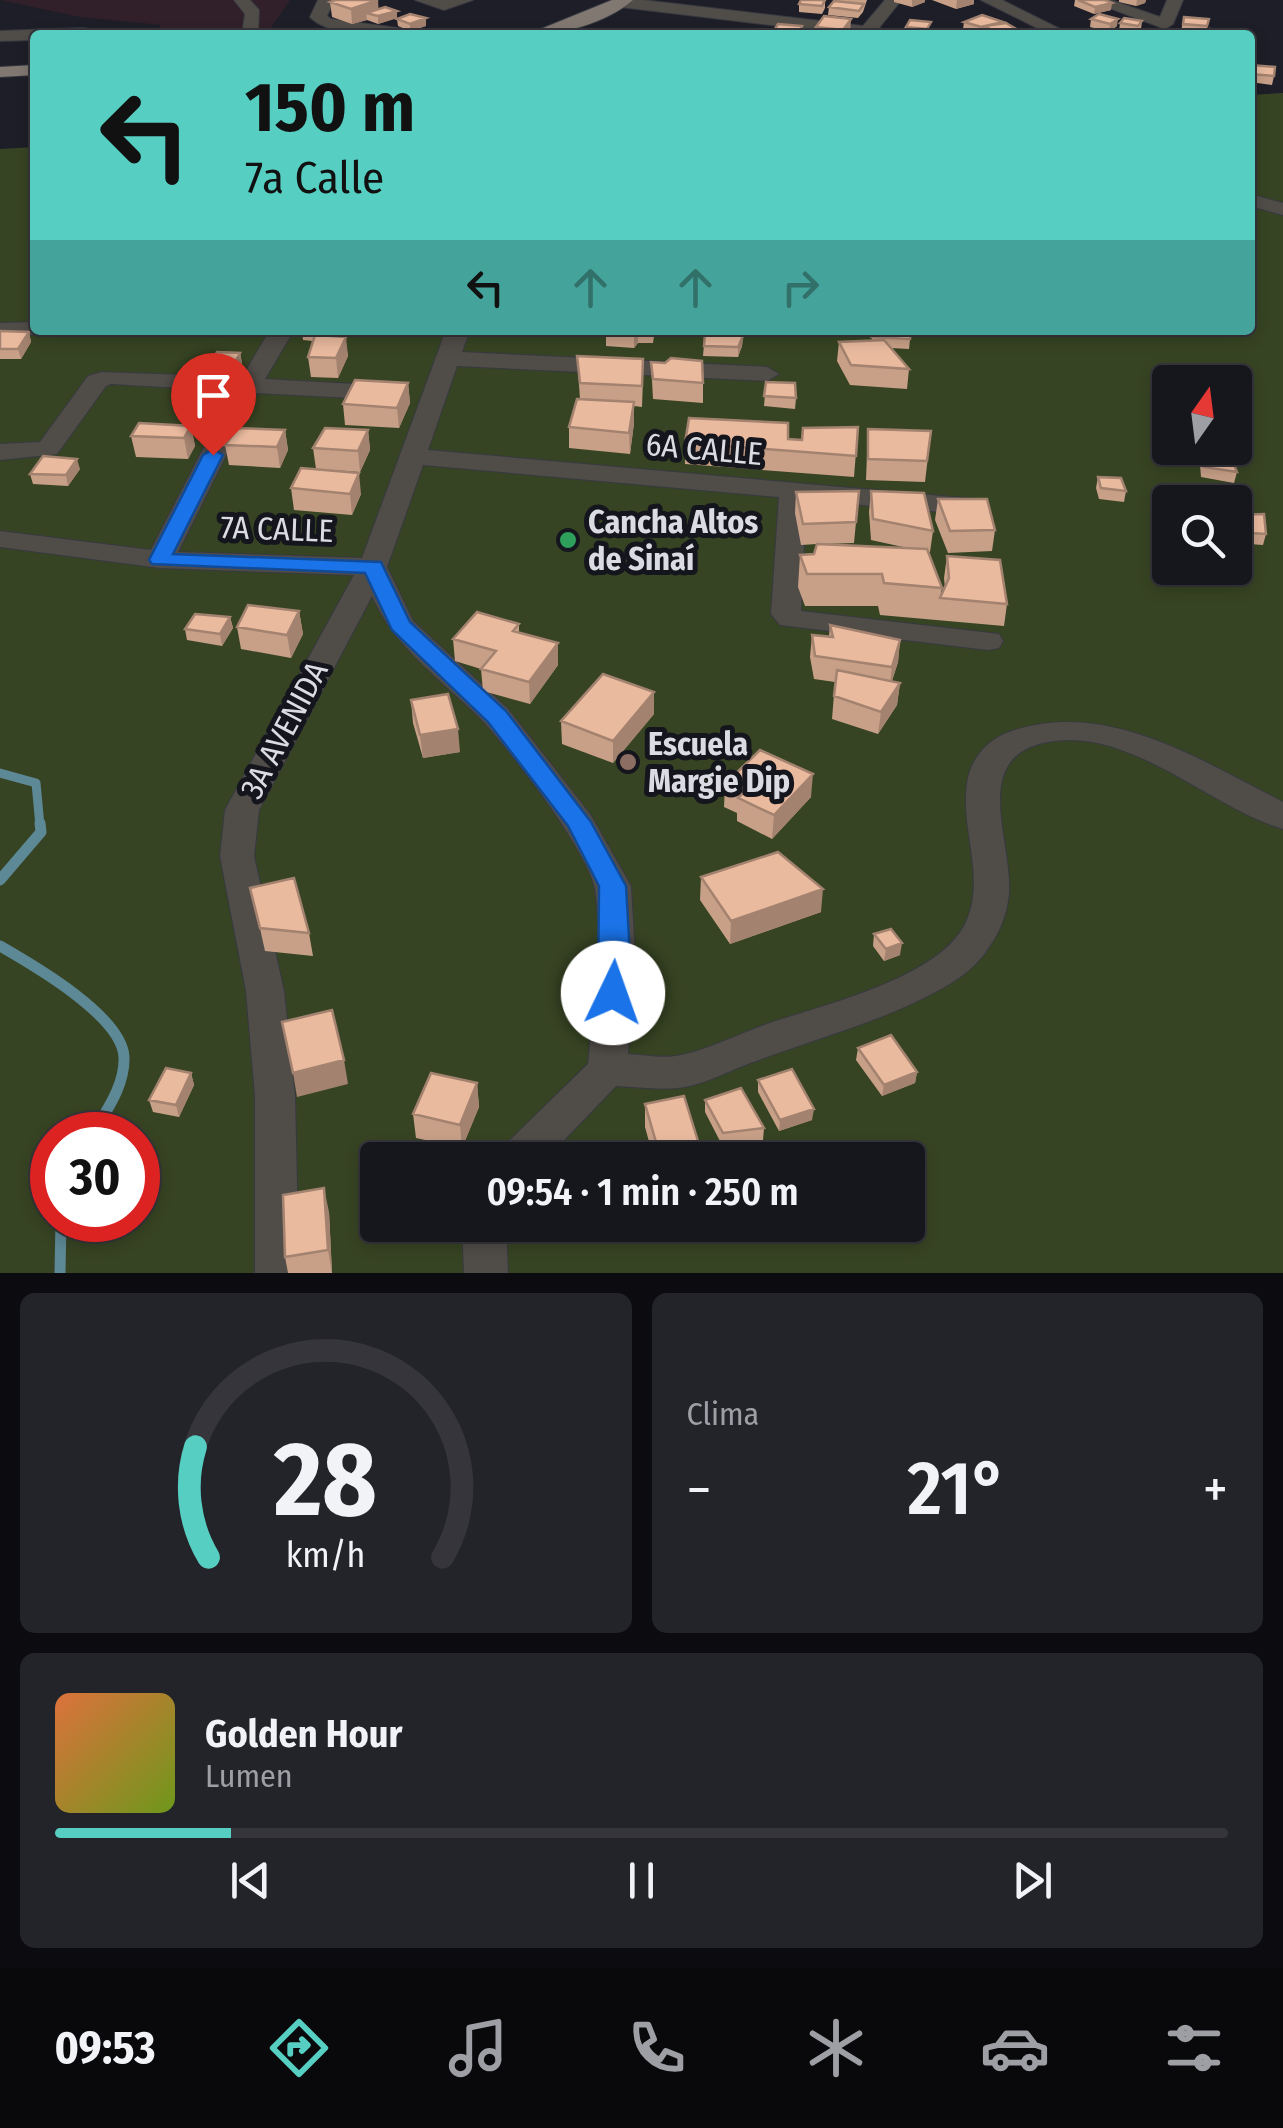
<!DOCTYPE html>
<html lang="es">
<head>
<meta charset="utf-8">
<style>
	:root { --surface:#16161d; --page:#23232a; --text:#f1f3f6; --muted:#9e9fa4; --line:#35353b; --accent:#56cec2 }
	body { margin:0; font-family:"Fira Sans Condensed",sans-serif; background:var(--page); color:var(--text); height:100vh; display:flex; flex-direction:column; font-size:38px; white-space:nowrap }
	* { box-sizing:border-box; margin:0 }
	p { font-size:32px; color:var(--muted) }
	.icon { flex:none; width:55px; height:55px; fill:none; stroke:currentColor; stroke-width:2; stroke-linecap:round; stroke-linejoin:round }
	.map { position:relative; height:1273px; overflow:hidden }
	.sheet { display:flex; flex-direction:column; gap:20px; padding:20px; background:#0c0c10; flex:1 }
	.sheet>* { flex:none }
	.hud { position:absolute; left:30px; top:30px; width:1225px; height:305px; border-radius:10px; box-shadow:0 5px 15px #0003,0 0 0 2px var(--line); background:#56cec2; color:#111; overflow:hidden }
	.needle { width:65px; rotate:14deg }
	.controls { position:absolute; left:1152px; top:365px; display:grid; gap:20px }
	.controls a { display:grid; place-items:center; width:100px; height:100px; border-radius:10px; background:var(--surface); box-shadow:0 5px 15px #0003,0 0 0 2px var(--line); font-size:50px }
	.speed { position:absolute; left:30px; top:1112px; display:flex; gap:20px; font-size:50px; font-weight:700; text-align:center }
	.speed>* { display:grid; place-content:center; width:130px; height:130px; border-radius:50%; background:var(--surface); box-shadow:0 5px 15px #0003,0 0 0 2px var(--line); line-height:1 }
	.speed .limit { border:15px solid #d22; background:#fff; color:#111 }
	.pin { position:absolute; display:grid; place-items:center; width:85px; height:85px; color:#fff; margin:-102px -42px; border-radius:50% 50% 50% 0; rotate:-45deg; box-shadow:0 0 10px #0007 }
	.pin .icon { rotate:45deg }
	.me { position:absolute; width:110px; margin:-55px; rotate:3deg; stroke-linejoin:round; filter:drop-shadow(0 0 8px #0008) }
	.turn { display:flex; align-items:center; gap:35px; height:210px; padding:0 50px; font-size:45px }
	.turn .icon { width:130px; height:130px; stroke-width:2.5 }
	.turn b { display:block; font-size:70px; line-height:85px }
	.lanes { display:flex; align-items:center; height:95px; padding:0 50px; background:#0003; justify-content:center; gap:50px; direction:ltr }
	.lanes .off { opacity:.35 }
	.big { font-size:75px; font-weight:600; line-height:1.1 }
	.sheet .tile { flex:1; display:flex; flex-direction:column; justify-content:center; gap:15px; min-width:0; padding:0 35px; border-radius:15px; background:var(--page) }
	.sheet .dial { align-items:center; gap:0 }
	.dial svg { height:260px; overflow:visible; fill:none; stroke:var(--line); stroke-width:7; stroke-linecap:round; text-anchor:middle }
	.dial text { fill:var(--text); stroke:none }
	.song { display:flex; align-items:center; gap:30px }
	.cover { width:120px; height:120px; border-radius:15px; background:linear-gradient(135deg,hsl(20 70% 55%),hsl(80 70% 35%)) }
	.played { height:10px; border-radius:5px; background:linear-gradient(90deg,var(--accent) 15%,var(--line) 15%) }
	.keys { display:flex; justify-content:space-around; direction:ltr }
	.heat { display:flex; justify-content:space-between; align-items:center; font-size:55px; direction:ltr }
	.sheet .tiles { flex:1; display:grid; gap:20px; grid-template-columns:1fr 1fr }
	.tile:last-child { grid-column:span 2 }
	.trip { position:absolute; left:360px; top:1142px; width:565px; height:100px; border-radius:10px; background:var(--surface); box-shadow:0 5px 15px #0003,0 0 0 2px var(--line); font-weight:600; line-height:100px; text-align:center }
	.menu { display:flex; height:160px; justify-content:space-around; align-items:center; background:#09090c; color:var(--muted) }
	.menu .icon { width:70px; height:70px }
	.menu .on { color:var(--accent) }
	.menu b { font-size:45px; color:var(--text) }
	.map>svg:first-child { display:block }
	.education { fill:#312029 }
	.green { fill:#374423; fill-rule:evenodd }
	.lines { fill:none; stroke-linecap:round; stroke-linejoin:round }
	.stream-far1 { stroke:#5d8895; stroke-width:9 }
	.stream { stroke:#5d8895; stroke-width:11 }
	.minor-casing { stroke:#373941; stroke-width:2 }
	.major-casing { stroke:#373941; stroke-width:2 }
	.minor { fill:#504c48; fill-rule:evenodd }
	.major { fill:#807871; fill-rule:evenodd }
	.wall { fill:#c8a088 }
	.shaded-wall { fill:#a3826f }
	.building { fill:#e9ba9e; stroke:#a3826f; stroke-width:2.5 }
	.route { fill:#1a73e8; stroke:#114b97; stroke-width:2.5 }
	.leisure-dot { fill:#2e9e5b; stroke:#14151d; stroke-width:4 }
	.education-dot { fill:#8d6e63; stroke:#14151d; stroke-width:4 }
	.labels { text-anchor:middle; stroke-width:10; stroke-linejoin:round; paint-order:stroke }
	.street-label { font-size:32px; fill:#dadce2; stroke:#14151d }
	.poi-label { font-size:32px; font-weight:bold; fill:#dadce2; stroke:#14151d; text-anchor:start }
</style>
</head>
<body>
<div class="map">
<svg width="1283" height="1273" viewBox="0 0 1283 1273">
	<rect width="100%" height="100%" fill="#1d1e27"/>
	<!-- education -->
	<path class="education" d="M0,0H290L266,35L156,31L161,25L80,17Z"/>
	<!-- green -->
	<path class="green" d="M1283,93V1273H0V149L35,147V330H1250V95ZM1170,382H1235V448H1170ZM1170,502H1235V568H1170ZM52,1135H138V1220H52ZM378,1160H908V1225H378Z"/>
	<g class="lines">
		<!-- stream-far1 -->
		<path class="stream-far1" d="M0,773L36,783L40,826"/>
		<!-- stream -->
		<path class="stream" d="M0,880L41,832L40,823
			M0,946C33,965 122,1016 124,1057C125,1086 106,1111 92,1135
			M60,1273L61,1220"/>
		<defs>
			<path id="minor" d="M234,0H250L259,10L258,35H242L245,14Z
				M318,0H334L327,16L331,19L413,30L421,35C392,35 331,39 310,17Z
				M415,0H473L444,10Z
				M613,0H643L863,26L885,0H897L899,3L879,28L904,35H855L620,7L614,5Z
				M981,0H1002L1072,35H1051Z
				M1088,0H1111L1160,17L1167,0H1183L1173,24L1165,29Z
				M83,28L89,29L90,35H35V40L0,41V31Z
				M1250,194L1283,203V215L1250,206Z
				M35,322V330H46L43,334L0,337V323Z
				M270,330H294L265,379L390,386L402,393L390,400L257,393L178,552L362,558L446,330H470L462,352L767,367L779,374L767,381L457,366L428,450L975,499L989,507L975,515L806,500L801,611L999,634L1003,641L999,648L988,650L780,625L771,614L779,497L423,465L387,567L413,621L508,709L590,814L631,886L635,954L628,1054C645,1055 665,1059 681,1055C710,1049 739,1034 767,1024C822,1005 941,978 966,922C987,875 958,826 968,778C973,755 990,738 1012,731C1107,699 1200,760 1283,802V829C1208,807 1127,723 1043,743C970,760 1013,843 1009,894C1007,915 999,934 987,950C976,967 959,979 941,989C884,1021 817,1038 756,1061C732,1069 703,1086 677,1088C657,1090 636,1087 616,1086L545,1160H497L503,1147L588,1064C593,1007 604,946 595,889C589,852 505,742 476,714C437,677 394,645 372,596L259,810L254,856L284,991L295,1096L299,1273H255V1096L246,991L220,856L225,810L354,575L160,568L0,547V531L151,550L233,391L111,384L106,386L57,454L0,460V444L40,442L88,376L101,372L242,377Z
				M462,1225H506L508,1273H464Z"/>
			<path id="major" d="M612,0H633C605,24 561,35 526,35Z
				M35,65V75L0,77V67Z"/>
		</defs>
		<!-- minor casing -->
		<use href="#minor" class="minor-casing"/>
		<!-- major casing -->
		<use href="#major" class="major-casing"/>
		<!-- minor -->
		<use href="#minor" class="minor"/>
		<!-- major -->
		<use href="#major" class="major"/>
	</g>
	<!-- wall -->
	<path class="wall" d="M825,0V8L822,14L799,12V4Z
		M836,0H867L863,12L858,18L828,15L829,7Z
		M894,0H925V2L912,7L894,2Z
		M932,0H974V4L956,9Z
		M1075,0H1105L1111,10L1094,14L1074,6Z
		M1119,0H1146L1145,3L1136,6L1119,2Z
		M330,2L397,11V18L378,24L367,20L352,24L332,17Z
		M824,16L850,35H816V27Z
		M1184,17L1209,19L1206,34L1181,31Z
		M426,18V26L410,31L398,26L397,19Z
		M1091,19L1117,26L1109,32L1090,27Z
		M1142,21L1141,29L1137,34L1119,31L1120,23Z
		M964,22L1003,23L1025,35H981L963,29Z
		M906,27L930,30L928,35H906Z
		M1250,65L1274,76L1272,85L1250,82Z
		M302,330H347L344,336L348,356L338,378L311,377L308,357L313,341L303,340Z
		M606,330H655L653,343H638L634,348L606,346Z
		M911,330L909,349L891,348L909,369L907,389L850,385L837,361L839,342L872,341V337Z
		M0,331L29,332L31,342L21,359H0Z
		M705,333L743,336L742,346L738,357L703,356Z
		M240,353L242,363L233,380L209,378L207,368Z
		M577,356L643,379L642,407L634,406V423L630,454L569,448V427L580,399Z
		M651,362L665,363L703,383V403L653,399Z
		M766,382L796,398L795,409L764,406Z
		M408,383L410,403L399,428L345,425L343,404Z
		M191,426L195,446L188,459L136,457L131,436Z
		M858,427L854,477L685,464V443L788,439L802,440Z
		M868,429L931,431L925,482L866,480Z
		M285,430L288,450L280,468L229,465L225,445Z
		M368,430L370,450L360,472L316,469L313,448Z
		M1202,455L1237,472L1234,483L1201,477L1200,465Z
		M80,469L68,486L33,484L30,474Z
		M1098,477L1126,491L1124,502L1099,499L1096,488Z
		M291,488L361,494L352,515L294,510Z
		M859,491L854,543L822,544L912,549L871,540L869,512L871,491L933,531L930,552H928L942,588L940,598L945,588L944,578L947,556L1007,604L1004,626L880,615L878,606H805L798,587L800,555L814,554L817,544L801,545L795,513L796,492Z
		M938,499L995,530L992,551L948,553L935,520Z
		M1235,515L1266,534L1263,545L1235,543Z
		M299,611L303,634L291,658L241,649L237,627Z
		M230,617L233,628L222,646L187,640L185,629Z
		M519,624V633L558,643V665L530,704L483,691L481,669L455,661L453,639Z
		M830,625L900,640L898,662L892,681L900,683L897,705L878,734L832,719L835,682L814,679L810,657L812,635L829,636Z
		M411,700L460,752L423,758L413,723Z
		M654,714L613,763L562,744L561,721Z
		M725,784L811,797L772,839L737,821V813L724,807Z
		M701,877L821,912L730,944L700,900Z
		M251,888L309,933L313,956L265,951Z
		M874,934L900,955L884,961L873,946Z
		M858,1048L917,1072L915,1083L882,1096L856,1060Z
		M191,1073L194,1085L179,1117L153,1112L149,1100Z
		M758,1080L812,1120L779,1131L758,1092Z
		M477,1083L479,1107L462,1148L416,1138L413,1114Z
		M705,1100L764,1128L763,1140L722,1145L705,1112Z
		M645,1104L698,1160H654L645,1127Z
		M329,1212L332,1273H288L285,1257Z
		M398,1225H443L440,1232Z"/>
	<!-- shaded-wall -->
	<path class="shaded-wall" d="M378,0L379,16L366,13L367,20L352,24L351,9Z
		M912,0H925V2L912,7Z
		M957,0H974V4L956,9Z
		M1137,0H1146L1145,3L1136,6Z
		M1112,3L1111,10L1094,14L1095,7Z
		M397,11V18L378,24V16Z
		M426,18V26L410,31V24Z
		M851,19L850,35H843V30Z
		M1118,19L1117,26L1109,32L1110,24Z
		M634,330H638V343L634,348Z
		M29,332L31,342L21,359L18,349Z
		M743,336L742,346L738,357V347Z
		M346,337L348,356L338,378L336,358Z
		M240,353L242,363L233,380L231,370Z
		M408,383L410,403L399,428L397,408Z
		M634,402V423L630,454L629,433Z
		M191,426L195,446L188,459L184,438Z
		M285,430L288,450L280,468L277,447Z
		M368,430L370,450L360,472L358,451Z
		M77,459L80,469L68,486L66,475Z
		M359,473L361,494L352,515L350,494Z
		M299,611L303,634L291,658L287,635Z
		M230,617L233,628L222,646L220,634Z
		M900,640L898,662L889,690L892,667Z
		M558,643V665L530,704L529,682Z
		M900,683L897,705L878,734L881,712Z
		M654,692V714L613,763V741Z
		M458,729L460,752L423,758L420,735Z
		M813,774L811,797L772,839L774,815Z
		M823,889L821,912L730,944L731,921Z
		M902,943L900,955L884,961L886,949Z
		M344,1060L348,1084L297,1097L293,1073Z
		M917,1072L915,1083L882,1096L884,1085Z
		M191,1073L194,1085L179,1117L176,1105Z
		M477,1083L479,1107L462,1148L460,1125Z
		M814,1109L812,1120L779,1131L780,1120Z
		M698,1141V1160H658V1149Z
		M324,1188L329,1212L332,1273L328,1250Z"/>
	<!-- building -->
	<path class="building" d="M336,0H378L351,9L330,2Z
		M801,0H825L822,6L799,4Z
		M1078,0H1105L1112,3L1095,7Z
		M834,1L864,4L859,11L829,7Z
		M385,7L397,11L378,16L366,13Z
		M410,14L426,18L410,24L397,19Z
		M1099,14L1118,19L1110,24L1091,19Z
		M982,15L1003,22L985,26V28L964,22Z
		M824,16L851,19L843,30L816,27Z
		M1184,17L1209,19L1207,26L1183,24Z
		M1124,18L1142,21L1138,26L1120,23Z
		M910,20L931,22L927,29L906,27Z
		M1006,23L1025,34L1000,35L985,26Z
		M778,24L802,26L797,35H771Z
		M1210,29L1232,32L1231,35H1208Z
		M1250,65L1275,67L1274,76L1250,74Z
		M876,330H911L910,339L872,337Z
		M0,332V331L29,332L18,349H0Z
		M705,333L743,336L738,347L704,346Z
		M315,335L346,337L336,358L308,357Z
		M884,340L909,369L851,365L839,342Z
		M217,352L240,353L231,370L207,368Z
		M577,356L643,359L642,386L580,383Z
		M671,358L702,361L703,383L653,379L651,362L665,363Z
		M355,380L408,383L397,408L343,404Z
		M766,382L795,383L796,398L764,396Z
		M577,399L634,402L629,433L569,427Z
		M689,418L788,423V439L802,440L803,428L858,427L856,456L685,443Z
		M139,423L191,426L184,438L131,436Z
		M238,428L285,430L277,447L225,445Z
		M325,428L368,430L358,451L313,448Z
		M868,429L931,431L927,461L868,459Z
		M1202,455L1231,457L1237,472L1204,467Z
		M43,456L77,459L66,475L30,474Z
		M301,468L359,473L350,494L291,488Z
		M1098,477L1121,478L1126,491L1101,488Z
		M859,491L856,522L803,524L796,492Z
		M871,491L924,493L933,531L873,519Z
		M938,499H987L995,530L950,531Z
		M1264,514L1266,534L1235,532V515Z
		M817,544L927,549L942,588L884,583L882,574H807L800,555L814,554Z
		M947,556L1000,560L1007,604L940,598L949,578Z
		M248,605L299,611L287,635L237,627Z
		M477,612L519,624L513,631L558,643L529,682L481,669L496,651L453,639Z
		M195,614L230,617L220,634L185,629Z
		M830,625L900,640L892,667L815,656L812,635L833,637Z
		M837,670L900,683L881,712L834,696Z
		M603,674L654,692L613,741L561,721Z
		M448,694L458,729L420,735L411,700Z
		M760,750L813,774L774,815L738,798L743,793L725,784Z
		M778,852L823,889L731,921L701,877Z
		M294,878L309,933L260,928L250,888Z
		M891,929L902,943L886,949L874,934Z
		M332,1010L344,1060L293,1073L282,1022Z
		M891,1035L917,1072L884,1085L858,1048Z
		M166,1068L191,1073L176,1105L149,1100Z
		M792,1069L814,1109L780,1120L758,1080Z
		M431,1073L477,1083L460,1125L413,1114Z
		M741,1088L764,1128L723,1133L705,1100Z
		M684,1096L698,1141L658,1149L645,1104Z
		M324,1188L328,1250L285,1257L283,1195Z"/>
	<!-- route -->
	<path class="route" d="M213,449L223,455L173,554L381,562L410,622L506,711L591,822L626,886L630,954L627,993L623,1001L613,1004L603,1001L598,993L599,886L568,826L488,722L392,630L365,573L152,564L149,560L203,455Z"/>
	<!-- markers -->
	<circle class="leisure-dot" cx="568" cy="540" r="10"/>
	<circle class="education-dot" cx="628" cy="762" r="10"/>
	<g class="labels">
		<!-- street labels -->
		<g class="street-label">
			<text transform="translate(704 449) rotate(5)" y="11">6A CALLE</text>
			<text transform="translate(277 529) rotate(2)" y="11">7A CALLE</text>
			<text transform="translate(284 730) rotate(-62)" y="11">3A AVENIDA</text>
		</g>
		<!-- poi labels -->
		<g class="poi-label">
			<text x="588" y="533">Cancha Altos<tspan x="588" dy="37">de Sinaí</tspan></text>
			<text x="648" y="755">Escuela<tspan x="648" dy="37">Margie Dip</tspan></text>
		</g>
	</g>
</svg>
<div class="controls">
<a><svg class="needle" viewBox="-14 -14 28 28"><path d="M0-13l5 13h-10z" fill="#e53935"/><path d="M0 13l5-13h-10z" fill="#9e9fa4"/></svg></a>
<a><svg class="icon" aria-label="search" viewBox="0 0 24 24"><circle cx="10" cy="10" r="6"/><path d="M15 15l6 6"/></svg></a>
</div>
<div class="speed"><div class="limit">30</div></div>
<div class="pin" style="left:213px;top:455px;background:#d93025"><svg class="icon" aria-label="arrive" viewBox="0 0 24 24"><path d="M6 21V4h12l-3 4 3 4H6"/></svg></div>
<svg class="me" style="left:613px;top:993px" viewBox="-20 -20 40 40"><circle r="19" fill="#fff"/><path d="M0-13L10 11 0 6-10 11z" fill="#1a73e8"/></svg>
<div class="trip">09:54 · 1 min · 250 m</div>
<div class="hud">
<div class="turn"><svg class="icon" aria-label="left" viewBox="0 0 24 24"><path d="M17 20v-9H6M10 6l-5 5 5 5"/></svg><div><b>150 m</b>7a Calle</div></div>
<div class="lanes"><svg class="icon" aria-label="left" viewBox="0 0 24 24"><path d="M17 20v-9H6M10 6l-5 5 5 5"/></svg><svg class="icon off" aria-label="ahead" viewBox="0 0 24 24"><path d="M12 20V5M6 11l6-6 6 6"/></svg><svg class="icon off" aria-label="ahead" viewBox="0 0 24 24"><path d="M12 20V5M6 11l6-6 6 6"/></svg><svg class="icon off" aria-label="right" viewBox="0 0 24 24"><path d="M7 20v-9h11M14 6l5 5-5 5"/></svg></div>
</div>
</div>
<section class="sheet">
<div class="tiles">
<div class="tile dial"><svg viewBox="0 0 100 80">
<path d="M14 69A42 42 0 1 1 86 69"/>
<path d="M14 69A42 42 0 0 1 10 35" stroke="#56cec2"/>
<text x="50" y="56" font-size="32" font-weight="700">28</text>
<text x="50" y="72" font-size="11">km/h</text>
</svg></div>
<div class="tile"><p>Clima</p>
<div class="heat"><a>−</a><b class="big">21°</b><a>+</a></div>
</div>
<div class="tile">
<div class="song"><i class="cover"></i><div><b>Golden Hour</b><p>Lumen</p></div></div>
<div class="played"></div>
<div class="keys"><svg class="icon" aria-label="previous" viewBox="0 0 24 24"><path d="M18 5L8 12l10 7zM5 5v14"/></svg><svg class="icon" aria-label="pause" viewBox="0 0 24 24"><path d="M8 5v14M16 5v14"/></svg><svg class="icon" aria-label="next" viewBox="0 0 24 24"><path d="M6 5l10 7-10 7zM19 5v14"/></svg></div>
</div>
</div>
</section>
<nav class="menu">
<b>09:53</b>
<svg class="icon on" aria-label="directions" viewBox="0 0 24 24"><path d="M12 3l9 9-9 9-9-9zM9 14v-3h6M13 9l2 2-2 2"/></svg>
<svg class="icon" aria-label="music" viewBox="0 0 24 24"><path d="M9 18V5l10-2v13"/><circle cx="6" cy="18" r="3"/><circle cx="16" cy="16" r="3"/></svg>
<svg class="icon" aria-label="phone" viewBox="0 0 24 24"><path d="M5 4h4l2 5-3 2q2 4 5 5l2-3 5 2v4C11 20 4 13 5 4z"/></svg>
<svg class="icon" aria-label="climate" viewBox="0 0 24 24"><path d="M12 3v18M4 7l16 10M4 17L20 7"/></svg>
<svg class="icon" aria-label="car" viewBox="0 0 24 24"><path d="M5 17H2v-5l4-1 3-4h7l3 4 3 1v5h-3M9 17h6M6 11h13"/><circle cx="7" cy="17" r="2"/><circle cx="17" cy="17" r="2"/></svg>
<svg class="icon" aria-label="filters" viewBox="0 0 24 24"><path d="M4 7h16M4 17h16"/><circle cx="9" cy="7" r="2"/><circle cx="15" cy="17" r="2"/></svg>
</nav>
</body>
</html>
